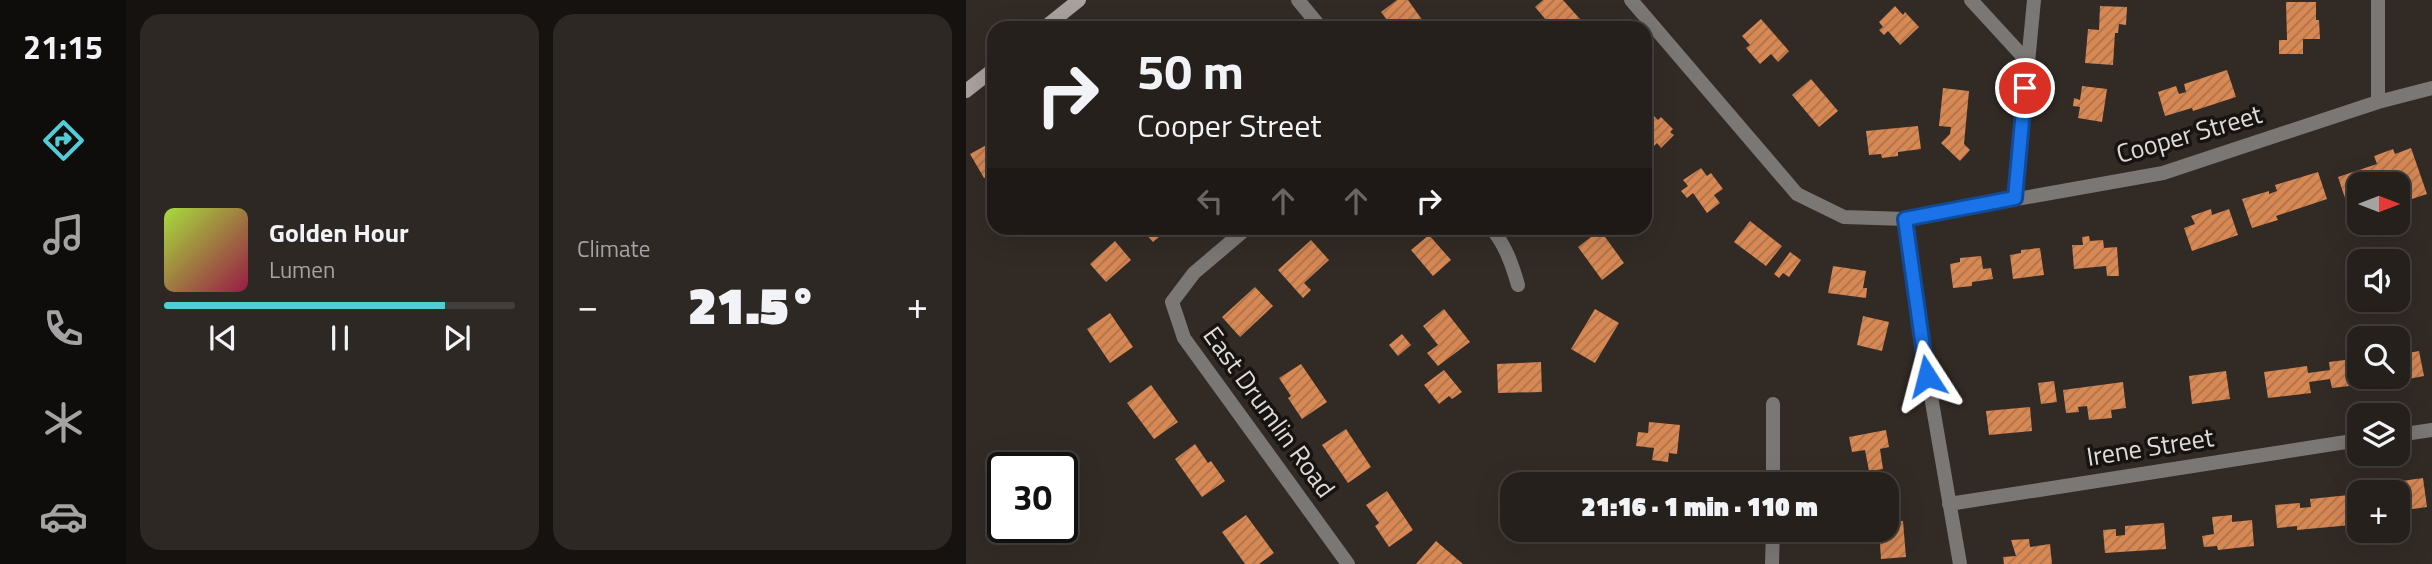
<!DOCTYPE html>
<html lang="en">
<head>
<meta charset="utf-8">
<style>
	:root { --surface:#26201c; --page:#2e2825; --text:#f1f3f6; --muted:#a4a3a3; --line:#423e3b; --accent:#52ccd6 }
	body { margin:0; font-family:"Titillium Web",sans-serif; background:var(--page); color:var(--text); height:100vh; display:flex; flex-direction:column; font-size:26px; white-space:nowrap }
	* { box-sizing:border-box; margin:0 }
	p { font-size:23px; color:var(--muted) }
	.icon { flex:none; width:38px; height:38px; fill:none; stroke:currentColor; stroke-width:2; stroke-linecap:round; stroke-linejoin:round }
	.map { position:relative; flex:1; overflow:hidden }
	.side { display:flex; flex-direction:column; gap:14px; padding:14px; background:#15120f; width:840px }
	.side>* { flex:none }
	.top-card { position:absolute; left:21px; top:21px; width:665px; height:214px; border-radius:21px; box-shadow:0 7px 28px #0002,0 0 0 2px var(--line); background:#26201c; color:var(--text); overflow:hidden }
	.needle { width:46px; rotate:90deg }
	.controls { position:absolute; left:1381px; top:172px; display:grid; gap:14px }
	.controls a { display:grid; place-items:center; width:63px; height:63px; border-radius:14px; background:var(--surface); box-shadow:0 7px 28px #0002,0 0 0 2px var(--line); font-size:35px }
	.speed { position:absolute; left:21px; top:452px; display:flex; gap:14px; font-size:35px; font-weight:700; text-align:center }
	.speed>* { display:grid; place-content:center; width:91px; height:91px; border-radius:50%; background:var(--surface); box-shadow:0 7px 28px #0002,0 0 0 2px var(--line); line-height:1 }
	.speed .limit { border:4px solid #111; border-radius:10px; background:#fff; color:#111 }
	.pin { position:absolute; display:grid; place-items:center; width:60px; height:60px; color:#fff; margin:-30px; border:4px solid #fff; border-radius:50%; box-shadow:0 2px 7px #0007 }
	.me { position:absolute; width:77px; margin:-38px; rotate:351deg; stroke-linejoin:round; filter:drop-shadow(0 0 5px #0008) }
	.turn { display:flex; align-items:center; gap:24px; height:147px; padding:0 35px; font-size:32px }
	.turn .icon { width:91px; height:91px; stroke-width:2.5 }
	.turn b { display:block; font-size:49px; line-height:60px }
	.lanes { display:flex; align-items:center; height:66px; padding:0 35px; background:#0003; justify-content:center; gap:35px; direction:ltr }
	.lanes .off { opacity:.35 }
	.big { font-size:52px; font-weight:800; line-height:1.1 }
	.side .tile { flex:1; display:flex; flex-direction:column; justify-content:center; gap:10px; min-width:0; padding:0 24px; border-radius:21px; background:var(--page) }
	.song { display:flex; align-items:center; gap:21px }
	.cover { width:84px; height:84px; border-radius:10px; background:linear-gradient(135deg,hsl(80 70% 55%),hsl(340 70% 35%)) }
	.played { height:7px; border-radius:4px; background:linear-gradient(90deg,var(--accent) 80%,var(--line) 80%) }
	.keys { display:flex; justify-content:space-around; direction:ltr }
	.heat { display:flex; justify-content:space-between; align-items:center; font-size:38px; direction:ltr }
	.side .tiles { flex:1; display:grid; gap:14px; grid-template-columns:repeat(2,1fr) }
	.trip { position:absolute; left:534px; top:472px; width:399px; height:70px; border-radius:21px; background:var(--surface); box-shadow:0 7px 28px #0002,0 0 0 2px var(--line); font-weight:800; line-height:70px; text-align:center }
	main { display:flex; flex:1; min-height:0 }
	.menu { display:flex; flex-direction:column; width:126px; justify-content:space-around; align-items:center; background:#0f0d0b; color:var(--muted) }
	.menu .icon { width:49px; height:49px }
	.menu .current { color:var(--accent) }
	.menu b { font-size:32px; color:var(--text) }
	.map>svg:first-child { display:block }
	.building { fill:url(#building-hatch) }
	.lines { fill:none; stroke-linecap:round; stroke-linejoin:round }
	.minor { stroke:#7b7774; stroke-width:14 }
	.secondary { stroke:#a8a19d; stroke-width:14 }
	.route-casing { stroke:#114b97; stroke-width:18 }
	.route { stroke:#1a73e8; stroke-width:12 }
	.labels { text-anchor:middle; stroke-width:7; stroke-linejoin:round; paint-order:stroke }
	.street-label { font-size:26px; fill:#e0dbd8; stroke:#171311 }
</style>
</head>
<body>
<main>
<nav class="menu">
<b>21:15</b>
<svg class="icon current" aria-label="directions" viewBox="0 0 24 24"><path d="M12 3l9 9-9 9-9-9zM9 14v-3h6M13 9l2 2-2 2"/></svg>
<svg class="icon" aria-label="music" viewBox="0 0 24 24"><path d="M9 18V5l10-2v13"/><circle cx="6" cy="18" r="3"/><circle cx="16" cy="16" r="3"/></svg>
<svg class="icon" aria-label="phone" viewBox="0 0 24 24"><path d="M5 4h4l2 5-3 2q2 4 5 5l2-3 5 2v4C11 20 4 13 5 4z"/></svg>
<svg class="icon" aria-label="climate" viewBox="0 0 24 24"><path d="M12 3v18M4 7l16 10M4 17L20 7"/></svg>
<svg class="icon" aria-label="car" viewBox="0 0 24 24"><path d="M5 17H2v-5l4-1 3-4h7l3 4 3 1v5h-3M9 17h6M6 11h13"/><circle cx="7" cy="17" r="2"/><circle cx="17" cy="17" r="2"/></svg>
</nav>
<section class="side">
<div class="tiles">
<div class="tile">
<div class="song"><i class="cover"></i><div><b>Golden Hour</b><p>Lumen</p></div></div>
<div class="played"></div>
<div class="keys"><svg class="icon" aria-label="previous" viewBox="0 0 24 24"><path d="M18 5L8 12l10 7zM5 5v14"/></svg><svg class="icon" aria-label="pause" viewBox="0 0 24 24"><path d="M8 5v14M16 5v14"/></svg><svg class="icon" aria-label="next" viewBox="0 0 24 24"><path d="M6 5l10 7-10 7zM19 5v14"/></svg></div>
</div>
<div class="tile"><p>Climate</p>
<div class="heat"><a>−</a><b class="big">21.5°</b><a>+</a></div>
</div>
</div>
</section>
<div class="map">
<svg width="1466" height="564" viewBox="0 0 1466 564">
	<defs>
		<pattern id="building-hatch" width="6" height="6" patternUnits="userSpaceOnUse" patternTransform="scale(1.75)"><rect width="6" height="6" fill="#d88853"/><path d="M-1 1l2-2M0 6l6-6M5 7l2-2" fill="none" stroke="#ab734e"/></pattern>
	</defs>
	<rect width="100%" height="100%" fill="#322a25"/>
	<!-- building -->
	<path class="building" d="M431,0H442L462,28H427L415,12Z
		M577,0H597L622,28H587L569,7Z
		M1320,2H1350V20H1353L1354,39H1337V54H1313V40H1321Z
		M929,6L937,15L939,12L953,27L934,45L922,31L918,35L913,30L917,27L913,22Z
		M1134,6L1161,7L1160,25L1153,24L1152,33H1149L1147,65L1119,63L1122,29L1133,30Z
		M795,19L823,51L812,62L805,54L794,64L780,48L784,45L776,36Z
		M1261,70L1270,97L1227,111L1226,108L1199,116L1192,92L1210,86L1213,94L1220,92L1218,84Z
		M845,79L872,111L853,127L826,95Z
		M1116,86L1141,89L1136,122L1112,118L1114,107L1107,106L1108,98L1114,100Z
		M977,88L1003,91L998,144L1004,150L994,161L975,143L984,134L985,127L973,126Z
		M682,110L692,120L695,117L707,129L704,132L708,135L695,148L691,143L685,149L679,144V113Z
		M952,126L955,149L932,152V156L916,158L915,154L903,155L900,131Z
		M28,141V173L18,178L4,154Z
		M1445,148L1461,194L1437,202L1430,183L1393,184V196L1380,201L1372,177L1411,164L1408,156L1427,149L1429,154Z
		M735,168L741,176L745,173L757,189L748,195L754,203L741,213L727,193L721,198L715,191L722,186L717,180Z
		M1352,172L1361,199L1310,216L1312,220L1286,228L1276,199L1303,191V194L1311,191L1309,185Z
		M1245,209L1246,215L1263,209L1272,235L1226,251L1218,228L1229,224L1225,216Z
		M784,221L816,246L800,266L768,242Z
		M174,228H204L187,242Z
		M634,230L658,263L636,280L612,247Z
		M463,235L485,260L467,276L445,250Z
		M1123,236L1124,241L1137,240L1138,248L1151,247L1153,276H1141L1140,266L1108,269L1106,245H1117L1116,237Z
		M345,240L363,260L338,283L345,290L337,298L312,270Z
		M149,241L165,260L140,282L124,264Z
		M1074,248L1078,275L1047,279L1044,255L1055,253V250Z
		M824,252L835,260L823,277L817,273L813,278L808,274Z
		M1015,256L1017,269L1025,268L1027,279L1006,282V286L987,288L984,264L994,262V258Z
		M867,266L900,271L897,288H901L900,298L862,293Z
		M289,287L307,306L274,337L256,317Z
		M478,309L504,342L472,366L461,353L472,345L457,326Z
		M629,309L653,323L629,363L605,349Z
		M144,313L167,347L144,363L121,329Z
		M897,316L923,322L916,351L891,345Z
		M1403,328L1405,338H1393V353L1386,354L1383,331Z
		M436,334L445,345L432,356L423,345Z
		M1453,351L1458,376L1416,384L1415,376H1432V355Z
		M1379,360L1383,386L1366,388L1364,379L1343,382L1345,393L1302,398L1298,372L1341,366L1342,373L1364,370L1363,362Z
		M575,362L576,392L532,393L531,364Z
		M335,364L361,402L336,419L322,398L325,396L313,378Z
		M478,370L496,392L486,399L483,396L473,404L458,385Z
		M1260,371L1264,399L1226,404L1223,376Z
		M1088,381L1091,402L1075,404L1072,383Z
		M1157,382L1160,408L1145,410L1146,418L1123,420L1121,406L1112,407L1113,412L1100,413L1097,390Z
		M185,385L212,422L188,439L161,403Z
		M1064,407L1066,431L1023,435L1020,411Z
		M683,422L714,425L711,454L703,453L702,462L686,460L688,448L670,446L672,432L682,433Z
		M380,429L405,467L382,483L356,445Z
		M920,430L923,447L914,449L917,469L903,471L899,450L886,452L883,437Z
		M229,444L242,463L245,461L259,481L236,497L209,459Z
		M1457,478L1461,507L1432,511V492H1415L1414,484Z
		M421,491L447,530L423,547L409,526L413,523L400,505Z
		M1383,495L1385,525L1331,530V526L1311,528L1309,505L1334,503V508L1345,507L1344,499Z
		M280,515L308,553L293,564H279L256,532Z
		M1266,515V522L1286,520L1288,546L1252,550L1251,546L1238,547L1236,536L1248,534L1246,517Z
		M937,521L940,557L915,559L913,530H920V522Z
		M1198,523L1200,549L1139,553L1137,530L1150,529V536L1159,535V526Z
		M1063,539L1064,547L1084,544L1086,564H1038L1037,557L1050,556L1045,540Z
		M470,541L497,564H450Z"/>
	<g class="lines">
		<!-- minor -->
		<path class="minor" d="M332,0L355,28
			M665,0L831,194L878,217L939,219L1197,173L1412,102L1466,88
			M1005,0L1061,61
			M1412,102V0
			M1049,198L1068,0
			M939,219L957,350L994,564
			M281,228L228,273L206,302L218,338L382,564
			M525,228C539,244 546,264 552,285
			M1432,435L1466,430
			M807,485V404
			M983,504L1393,440
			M806,564L807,530"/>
		<!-- secondary -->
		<path class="secondary" d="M78,28L113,0
			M0,91L28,69"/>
	</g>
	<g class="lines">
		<defs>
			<path id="route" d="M961,376L939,219L1049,198L1059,88"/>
		</defs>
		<!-- route casing -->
		<use href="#route" class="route-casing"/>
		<!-- route -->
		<use href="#route" class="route"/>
	</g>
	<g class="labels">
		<!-- street labels -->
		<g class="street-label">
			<text transform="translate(1223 134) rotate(-16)" y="9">Cooper Street</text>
			<text transform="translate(303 412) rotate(54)" y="9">East Drumlin Road</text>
			<text transform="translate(1184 447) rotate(-9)" y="9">Irene Street</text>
		</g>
	</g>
</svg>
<div class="controls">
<a><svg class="needle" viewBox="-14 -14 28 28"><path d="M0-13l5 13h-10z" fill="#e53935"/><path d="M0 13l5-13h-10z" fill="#a4a3a3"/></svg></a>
<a><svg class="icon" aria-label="sound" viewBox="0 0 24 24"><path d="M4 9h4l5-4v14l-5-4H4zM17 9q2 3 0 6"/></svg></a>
<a><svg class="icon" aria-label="search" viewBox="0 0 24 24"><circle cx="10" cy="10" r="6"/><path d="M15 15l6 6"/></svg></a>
<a><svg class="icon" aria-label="layers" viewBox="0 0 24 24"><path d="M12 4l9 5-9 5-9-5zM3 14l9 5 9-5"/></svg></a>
<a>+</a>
</div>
<div class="speed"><div class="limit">30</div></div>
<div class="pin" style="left:1059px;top:88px;background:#d93025"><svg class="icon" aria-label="arrive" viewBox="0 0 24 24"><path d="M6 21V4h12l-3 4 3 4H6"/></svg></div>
<svg class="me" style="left:961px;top:376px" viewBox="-20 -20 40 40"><path d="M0-17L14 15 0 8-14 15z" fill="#1a73e8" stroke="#fff" stroke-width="4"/></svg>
<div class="trip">21:16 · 1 min · 110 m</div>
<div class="top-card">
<div class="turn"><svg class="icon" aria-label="right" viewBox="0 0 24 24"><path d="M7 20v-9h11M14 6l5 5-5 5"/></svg><div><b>50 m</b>Cooper Street</div></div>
<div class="lanes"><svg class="icon off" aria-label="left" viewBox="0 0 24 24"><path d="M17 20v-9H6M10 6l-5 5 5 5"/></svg><svg class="icon off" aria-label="ahead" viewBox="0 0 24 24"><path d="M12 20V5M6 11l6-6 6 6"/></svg><svg class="icon off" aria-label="ahead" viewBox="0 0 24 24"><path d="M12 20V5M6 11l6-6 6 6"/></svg><svg class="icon" aria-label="right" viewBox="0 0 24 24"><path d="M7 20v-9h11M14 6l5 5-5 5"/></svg></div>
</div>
</div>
</main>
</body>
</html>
